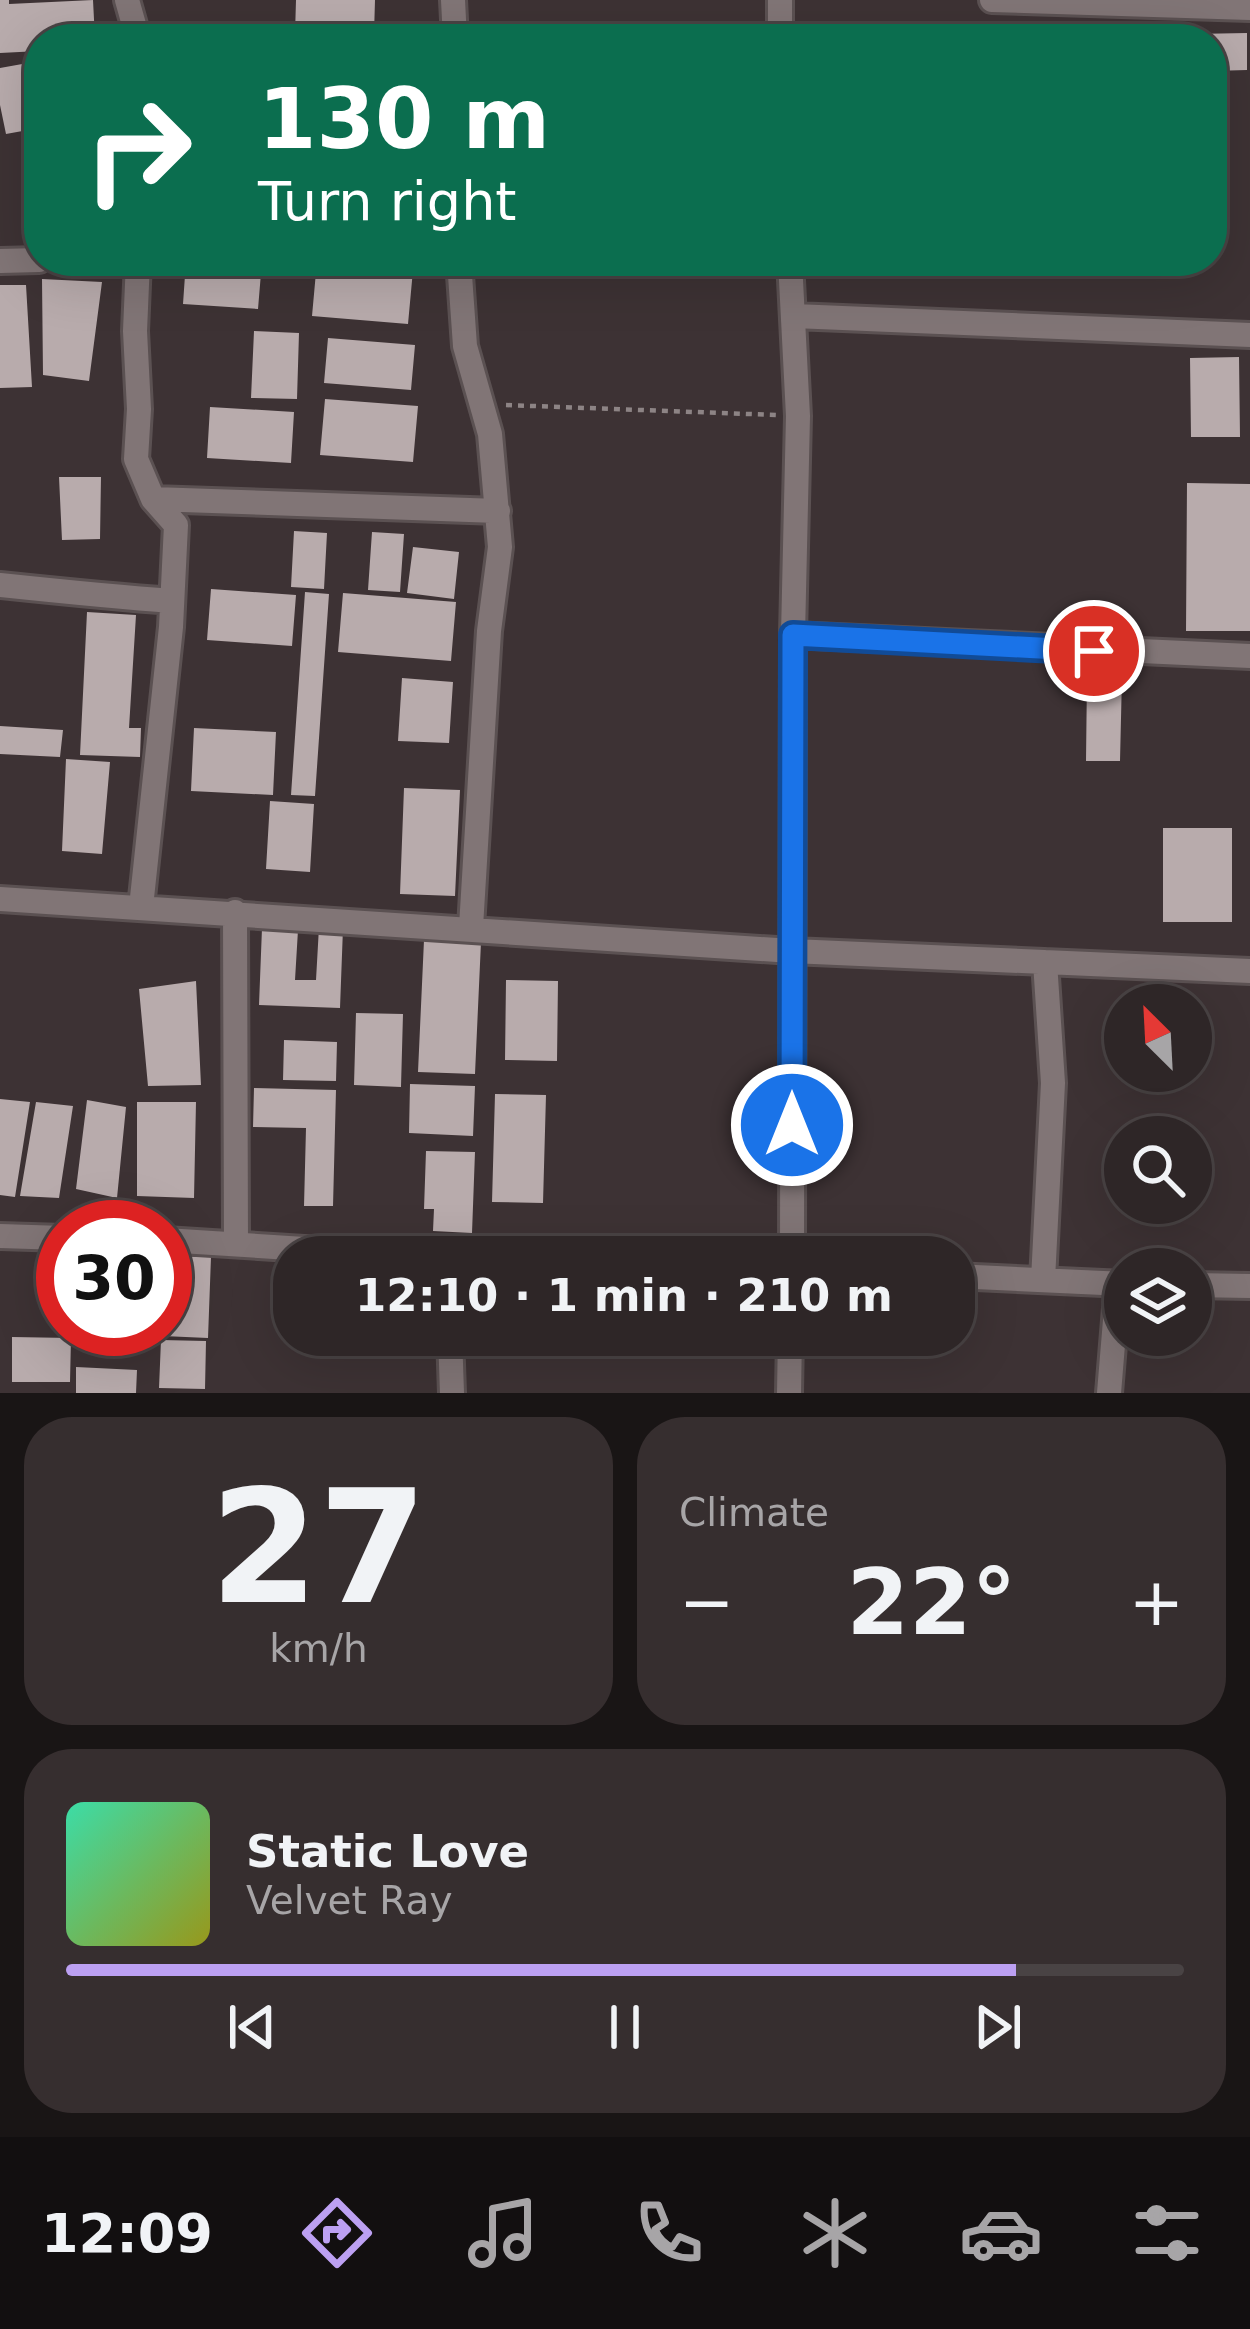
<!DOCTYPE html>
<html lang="en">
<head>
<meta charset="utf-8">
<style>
	:root { --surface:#2e2627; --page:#362e2f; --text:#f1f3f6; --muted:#a7a5a7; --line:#494344; --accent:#bca0f2 }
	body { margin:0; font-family:"DejaVu Sans",sans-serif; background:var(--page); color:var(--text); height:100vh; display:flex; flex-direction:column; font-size:45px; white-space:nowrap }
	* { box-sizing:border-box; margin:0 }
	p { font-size:39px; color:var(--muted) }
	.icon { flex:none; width:66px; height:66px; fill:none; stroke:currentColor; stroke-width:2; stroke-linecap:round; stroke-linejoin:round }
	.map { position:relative; height:1393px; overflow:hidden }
	.panel { display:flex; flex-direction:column; gap:24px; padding:24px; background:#191515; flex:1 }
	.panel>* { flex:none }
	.top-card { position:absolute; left:24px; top:24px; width:1203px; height:252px; border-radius:48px; box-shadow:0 12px 48px #0002,0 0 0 3px var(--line); background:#0b6e4f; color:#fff; overflow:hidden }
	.needle { width:78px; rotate:336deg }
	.controls { position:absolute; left:1104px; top:984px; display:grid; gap:24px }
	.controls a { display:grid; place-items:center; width:108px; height:108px; border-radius:50%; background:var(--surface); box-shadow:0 12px 48px #0002,0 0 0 3px var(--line); font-size:60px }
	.speed { position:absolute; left:36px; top:1200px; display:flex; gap:24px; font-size:60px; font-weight:700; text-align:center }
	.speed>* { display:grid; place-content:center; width:156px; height:156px; border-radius:50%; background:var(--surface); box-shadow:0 12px 48px #0002,0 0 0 3px var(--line); line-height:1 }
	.speed .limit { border:18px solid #d22; background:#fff; color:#111 }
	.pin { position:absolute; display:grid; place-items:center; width:102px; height:102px; color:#fff; margin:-51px; border:6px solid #fff; border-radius:50%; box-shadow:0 3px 12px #0007 }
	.me { position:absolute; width:132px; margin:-66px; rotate:0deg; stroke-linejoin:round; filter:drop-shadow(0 0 9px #0008) }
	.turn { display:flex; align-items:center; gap:42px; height:252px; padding:0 36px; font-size:54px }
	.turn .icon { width:156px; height:156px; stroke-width:2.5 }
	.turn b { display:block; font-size:84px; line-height:102px }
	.big { font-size:90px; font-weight:700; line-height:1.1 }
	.panel .tile { flex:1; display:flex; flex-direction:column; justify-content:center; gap:18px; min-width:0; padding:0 42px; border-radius:48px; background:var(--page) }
	.panel .dial { align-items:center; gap:0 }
	.dial b { font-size:156px; line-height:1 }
	.song { display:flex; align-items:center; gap:36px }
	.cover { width:144px; height:144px; border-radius:18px; background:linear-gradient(135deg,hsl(160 70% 55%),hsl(60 70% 35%)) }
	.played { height:12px; border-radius:6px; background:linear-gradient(90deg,var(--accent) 85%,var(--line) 85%) }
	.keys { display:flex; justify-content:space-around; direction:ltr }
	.heat { display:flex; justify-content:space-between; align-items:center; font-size:66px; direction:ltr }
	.panel .tiles { flex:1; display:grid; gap:24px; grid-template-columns:1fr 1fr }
	.tile:last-child { grid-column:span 2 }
	.trip { position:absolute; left:273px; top:1236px; width:702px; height:120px; border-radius:48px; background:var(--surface); box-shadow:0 12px 48px #0002,0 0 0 3px var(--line); font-weight:700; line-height:120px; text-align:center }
	.menu { display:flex; height:192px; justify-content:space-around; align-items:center; background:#120f10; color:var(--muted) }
	.menu .icon { width:84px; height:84px }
	.menu .active { color:var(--accent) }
	.menu b { font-size:54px; color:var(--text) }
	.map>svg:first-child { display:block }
	.building { fill:#b8abac }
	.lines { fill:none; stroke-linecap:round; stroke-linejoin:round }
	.minor-casing { stroke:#5b5152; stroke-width:30 }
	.path { stroke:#8d8485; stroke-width:4.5; stroke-dasharray:6 6; stroke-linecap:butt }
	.minor { stroke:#817576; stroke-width:24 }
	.route-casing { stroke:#114b97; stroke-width:30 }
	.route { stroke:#1a73e8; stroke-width:21 }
</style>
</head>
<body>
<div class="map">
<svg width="1250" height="1393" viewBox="0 0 1250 1393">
	<rect width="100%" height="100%" fill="#3d3234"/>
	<!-- building -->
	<path class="building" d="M0,0H9V4L93,0L95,39H39V51L0,53Z
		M296,0H375L374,34H295Z
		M966,27V39H917V28Z
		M845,30L900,32V39H845Z
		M1247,33V70L1212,71V39H1195L1194,34Z
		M39,61V128L6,134L0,105V68Z
		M186,261H262L258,309L183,304Z
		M317,261L413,270L408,324L312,316Z
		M42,279L102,282L89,381L43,375Z
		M0,285H26L32,387L0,388Z
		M254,331L299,333L297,399L251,398Z
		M328,338L415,345L411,390L324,383Z
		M1239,357L1240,437H1191L1190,358Z
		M325,399L418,406L413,462L320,455Z
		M210,407L294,412L291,463L207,458Z
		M59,477H101L100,539L62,540Z
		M1187,483L1250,484V631H1186Z
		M294,531L327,533L324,589L291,587Z
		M372,532L404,534L400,592L368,590Z
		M413,547L459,552L454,599L407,593Z
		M211,589L296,595L292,646L207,640Z
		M305,592L329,594L315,796L291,795Z
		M343,593L456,602L451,661L338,652Z
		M87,612L136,615L129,728H141L140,757L80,755Z
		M1087,676H1122L1120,761H1086Z
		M402,678L453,682L449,743L398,741Z
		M0,726L63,730L60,757L0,754Z
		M194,728L276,732L273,795L191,791Z
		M66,759L110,762L102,854L62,851Z
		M404,788L460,790L455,896L400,894Z
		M270,801L314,804L310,872L266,869Z
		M1163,828H1232V922H1163Z
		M319,927L343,928L340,1008L259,1005L262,928L298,930L295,980H316Z
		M424,940L481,942L475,1074L418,1072Z
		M506,980L558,981L557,1061L505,1060Z
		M196,981L201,1085L148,1086L139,989Z
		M356,1013L403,1014L401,1087L354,1085Z
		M284,1040L337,1042L336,1081L283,1080Z
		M410,1084L475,1086L473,1136L409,1133Z
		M254,1088L336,1090L333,1206H304L306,1128L253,1127Z
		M495,1094L546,1095L543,1203L492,1202Z
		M0,1099L30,1102L15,1197L0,1195Z
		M87,1100L126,1107L117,1198L76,1189Z
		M36,1102L73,1106L59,1198L20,1196Z
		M137,1102H196L194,1198L137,1196Z
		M426,1151L475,1152L472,1233L433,1231L434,1209H424Z
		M166,1256L211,1257L208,1338L163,1336Z
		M87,1329H138L136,1351H85Z
		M12,1337L71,1338L70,1382H12Z
		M161,1340L206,1341L205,1389L159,1388Z
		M76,1367L137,1370L136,1393H76Z"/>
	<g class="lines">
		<defs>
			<path id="minor" d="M127,0L138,39
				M453,0L455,39
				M780,0V39
				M992,0L1250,8
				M0,261L39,260
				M95,261L138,262
				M138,261L135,331L139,409L136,459L153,499L176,525L171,627L141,907
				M459,261L465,346L490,434L500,547L489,631L471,927
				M790,261L798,416L793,635L792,1257
				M794,316L1250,335
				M153,499L498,511
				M0,585C57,591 114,597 172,601
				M793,635L1250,656
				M0,899L792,951L1250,971
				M235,912L236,1242
				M0,1236L63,1238
				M165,1240L430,1257
				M954,1276L1125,1284
				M1043,1280L1053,1083L1045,962
				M1191,1285L1250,1286
				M450,1335L452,1393
				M789,1393L790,1335
				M1109,1393L1118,1284"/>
		</defs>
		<!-- minor casing -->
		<use href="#minor" class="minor-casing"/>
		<!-- path -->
		<path class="path" d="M506,405L776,415"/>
		<!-- minor -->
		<use href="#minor" class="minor"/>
	</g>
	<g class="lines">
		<defs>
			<path id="route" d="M792,1125L793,635L1094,651"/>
		</defs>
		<!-- route casing -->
		<use href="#route" class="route-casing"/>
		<!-- route -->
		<use href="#route" class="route"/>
	</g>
</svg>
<div class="controls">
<a><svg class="needle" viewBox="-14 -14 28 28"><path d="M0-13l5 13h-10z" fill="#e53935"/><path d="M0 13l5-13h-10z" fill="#a7a5a7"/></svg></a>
<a><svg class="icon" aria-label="search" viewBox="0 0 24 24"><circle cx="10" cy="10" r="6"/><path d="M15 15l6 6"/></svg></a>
<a><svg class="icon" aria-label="layers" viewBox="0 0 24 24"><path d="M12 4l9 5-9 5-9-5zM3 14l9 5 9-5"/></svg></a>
</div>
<div class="speed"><div class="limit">30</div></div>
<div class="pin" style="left:1094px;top:651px;background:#d93025"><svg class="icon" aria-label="arrive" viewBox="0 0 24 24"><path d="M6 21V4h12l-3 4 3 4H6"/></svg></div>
<svg class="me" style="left:792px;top:1125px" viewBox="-20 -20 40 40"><circle r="17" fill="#1a73e8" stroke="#fff" stroke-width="3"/><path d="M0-11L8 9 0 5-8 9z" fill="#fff"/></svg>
<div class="trip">12:10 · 1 min · 210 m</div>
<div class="top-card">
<div class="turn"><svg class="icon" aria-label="right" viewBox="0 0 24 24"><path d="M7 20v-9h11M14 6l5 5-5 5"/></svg><div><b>130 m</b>Turn right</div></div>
</div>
</div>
<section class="panel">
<div class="tiles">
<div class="tile dial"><b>27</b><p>km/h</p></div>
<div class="tile"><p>Climate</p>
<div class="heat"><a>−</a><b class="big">22°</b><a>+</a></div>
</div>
<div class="tile">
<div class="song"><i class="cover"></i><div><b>Static Love</b><p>Velvet Ray</p></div></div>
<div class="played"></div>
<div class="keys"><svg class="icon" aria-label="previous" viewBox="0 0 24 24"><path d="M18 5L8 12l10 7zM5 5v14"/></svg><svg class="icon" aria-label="pause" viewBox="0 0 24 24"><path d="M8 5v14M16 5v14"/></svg><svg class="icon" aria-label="next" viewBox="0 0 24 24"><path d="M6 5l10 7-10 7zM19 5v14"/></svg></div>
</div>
</div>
</section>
<nav class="menu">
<b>12:09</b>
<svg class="icon active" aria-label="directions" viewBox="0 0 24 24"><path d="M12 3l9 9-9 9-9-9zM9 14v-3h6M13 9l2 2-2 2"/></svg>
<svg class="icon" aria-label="music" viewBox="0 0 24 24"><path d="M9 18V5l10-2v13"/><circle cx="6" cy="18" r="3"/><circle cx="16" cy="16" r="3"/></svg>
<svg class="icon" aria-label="phone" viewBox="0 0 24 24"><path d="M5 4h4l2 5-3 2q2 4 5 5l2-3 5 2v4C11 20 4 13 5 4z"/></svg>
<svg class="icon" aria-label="climate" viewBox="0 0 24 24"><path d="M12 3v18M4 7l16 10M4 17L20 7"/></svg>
<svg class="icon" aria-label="car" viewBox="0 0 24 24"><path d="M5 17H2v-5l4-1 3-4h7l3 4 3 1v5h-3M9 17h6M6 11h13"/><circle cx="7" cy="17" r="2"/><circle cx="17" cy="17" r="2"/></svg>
<svg class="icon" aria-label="filters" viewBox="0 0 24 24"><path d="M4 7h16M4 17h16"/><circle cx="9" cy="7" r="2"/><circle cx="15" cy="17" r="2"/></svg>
</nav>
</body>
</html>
